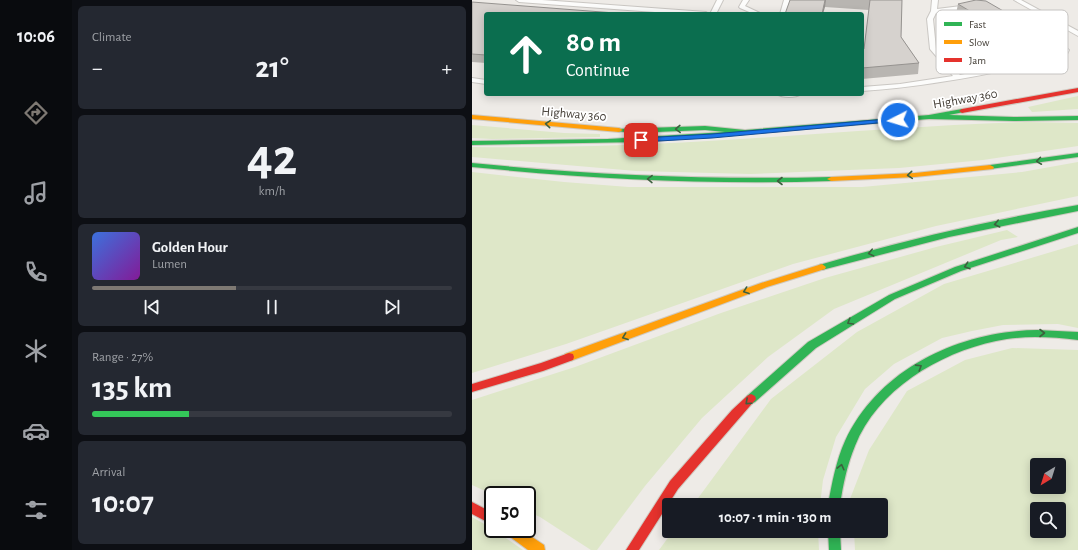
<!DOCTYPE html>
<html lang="en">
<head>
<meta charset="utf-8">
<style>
	:root { --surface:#171b24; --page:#242831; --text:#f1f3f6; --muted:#9ea1a6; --line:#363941; --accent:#7e7973 }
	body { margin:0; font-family:"Alegreya Sans",sans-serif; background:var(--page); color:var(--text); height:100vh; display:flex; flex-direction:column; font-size:15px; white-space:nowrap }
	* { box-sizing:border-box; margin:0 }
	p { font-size:13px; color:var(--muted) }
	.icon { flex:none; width:22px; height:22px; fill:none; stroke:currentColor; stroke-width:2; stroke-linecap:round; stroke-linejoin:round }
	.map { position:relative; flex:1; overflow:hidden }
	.panel { display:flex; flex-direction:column; gap:6px; padding:6px; background:#0d0f14; width:400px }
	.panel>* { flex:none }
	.banner { position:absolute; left:12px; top:12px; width:380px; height:84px; border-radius:4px; box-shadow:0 2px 10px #0003; background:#0b6e4f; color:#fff; overflow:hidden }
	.needle { width:26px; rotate:218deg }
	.fabs { position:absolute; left:558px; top:458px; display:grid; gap:8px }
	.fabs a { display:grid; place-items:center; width:36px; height:36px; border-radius:4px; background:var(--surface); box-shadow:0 2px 10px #0003; font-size:20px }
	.speed { position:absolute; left:12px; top:486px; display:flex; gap:8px; font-size:20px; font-weight:700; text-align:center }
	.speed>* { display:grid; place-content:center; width:52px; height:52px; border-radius:50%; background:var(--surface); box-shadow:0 2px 10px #0003; line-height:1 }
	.speed .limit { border:2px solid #111; border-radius:6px; background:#fff; color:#111 }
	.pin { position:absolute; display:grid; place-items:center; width:34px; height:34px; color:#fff; margin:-17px; border-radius:8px; box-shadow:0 2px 6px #0006 }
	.me { position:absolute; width:44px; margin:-22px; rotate:265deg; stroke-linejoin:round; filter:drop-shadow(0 0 3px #0008) }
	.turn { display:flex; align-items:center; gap:14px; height:84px; padding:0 16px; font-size:18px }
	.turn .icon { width:52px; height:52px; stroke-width:2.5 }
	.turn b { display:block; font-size:28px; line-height:34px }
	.big { font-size:30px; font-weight:700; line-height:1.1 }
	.panel .card { flex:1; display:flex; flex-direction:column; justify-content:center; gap:6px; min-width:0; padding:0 14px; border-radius:6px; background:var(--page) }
	.panel .dial { align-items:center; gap:0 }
	.dial b { font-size:52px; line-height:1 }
	.song { display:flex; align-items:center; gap:12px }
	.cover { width:48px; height:48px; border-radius:6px; background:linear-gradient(135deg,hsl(220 70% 55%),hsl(290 70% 35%)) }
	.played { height:4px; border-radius:2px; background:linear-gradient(90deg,var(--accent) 40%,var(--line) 40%) }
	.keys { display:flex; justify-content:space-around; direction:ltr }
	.heat { display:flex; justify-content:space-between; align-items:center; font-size:22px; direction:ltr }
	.charge { height:6px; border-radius:3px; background:linear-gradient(90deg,#34c759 27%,var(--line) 0) }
	.trip { position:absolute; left:190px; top:498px; width:226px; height:40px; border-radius:4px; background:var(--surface); box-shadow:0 2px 10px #0003; font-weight:700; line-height:40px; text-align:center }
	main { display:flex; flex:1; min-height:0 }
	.menu { display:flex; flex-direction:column; width:72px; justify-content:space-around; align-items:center; background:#090b0e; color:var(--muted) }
	.menu .icon { width:28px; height:28px }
	.menu .on { color:var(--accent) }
	.menu b { font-size:18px; color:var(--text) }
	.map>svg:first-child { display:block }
	.green { fill:#dee7c8; fill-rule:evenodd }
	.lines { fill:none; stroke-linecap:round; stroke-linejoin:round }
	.lane-casing { stroke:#cac7c3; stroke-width:2 }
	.fast-casing { stroke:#cfcac1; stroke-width:2 }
	.slow-casing { stroke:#cfcac1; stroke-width:2 }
	.jam-casing { stroke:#cfcac1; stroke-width:2 }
	.lane { fill:#fcfcfb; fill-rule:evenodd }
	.fast { fill:#30b455; fill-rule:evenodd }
	.slow { fill:#ff9f0a; fill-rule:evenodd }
	.jam { fill:#e5322d; fill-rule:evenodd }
	.wall { fill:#b8b5b1 }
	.shaded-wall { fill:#969390 }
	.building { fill:#d6d2ce; stroke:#969390 }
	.oneway { stroke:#3d603e }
	.route { fill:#1a73e8; stroke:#114b97 }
	.labels { text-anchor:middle; stroke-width:3.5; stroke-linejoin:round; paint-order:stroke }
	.far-street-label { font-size:13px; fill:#423c34; stroke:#fff }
	.key { fill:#fff; stroke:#c6c4c2; stroke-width:1 }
	.key-label { font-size:11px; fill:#423c34 }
</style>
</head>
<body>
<main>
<nav class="menu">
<b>10:06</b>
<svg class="icon on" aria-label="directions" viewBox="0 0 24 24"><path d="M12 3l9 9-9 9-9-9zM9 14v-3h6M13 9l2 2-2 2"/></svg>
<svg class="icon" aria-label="music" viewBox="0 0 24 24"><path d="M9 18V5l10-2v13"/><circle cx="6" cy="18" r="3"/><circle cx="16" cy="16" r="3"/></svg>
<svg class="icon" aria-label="phone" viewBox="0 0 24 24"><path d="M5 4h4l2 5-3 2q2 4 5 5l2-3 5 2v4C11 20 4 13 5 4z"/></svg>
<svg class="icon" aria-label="climate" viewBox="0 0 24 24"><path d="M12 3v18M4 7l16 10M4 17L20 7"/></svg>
<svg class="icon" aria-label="car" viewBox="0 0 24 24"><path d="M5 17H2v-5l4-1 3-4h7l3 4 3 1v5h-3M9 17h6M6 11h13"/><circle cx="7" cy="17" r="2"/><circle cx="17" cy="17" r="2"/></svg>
<svg class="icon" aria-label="filters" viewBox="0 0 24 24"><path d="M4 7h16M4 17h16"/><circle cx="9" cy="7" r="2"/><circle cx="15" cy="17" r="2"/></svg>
</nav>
<section class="panel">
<div class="card"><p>Climate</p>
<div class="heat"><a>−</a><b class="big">21°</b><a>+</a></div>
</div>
<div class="card dial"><b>42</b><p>km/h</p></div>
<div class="card">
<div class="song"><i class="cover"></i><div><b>Golden Hour</b><p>Lumen</p></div></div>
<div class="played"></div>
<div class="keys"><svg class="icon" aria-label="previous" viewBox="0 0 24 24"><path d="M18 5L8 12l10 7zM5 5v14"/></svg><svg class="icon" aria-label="pause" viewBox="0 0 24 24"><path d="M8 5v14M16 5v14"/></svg><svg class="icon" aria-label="next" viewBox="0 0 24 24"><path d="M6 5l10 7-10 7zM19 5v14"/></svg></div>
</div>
<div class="card"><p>Range · 27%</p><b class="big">135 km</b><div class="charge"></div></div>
<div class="card"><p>Arrival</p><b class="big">10:07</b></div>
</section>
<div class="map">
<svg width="606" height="550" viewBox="0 0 606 550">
	<rect width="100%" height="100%" fill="#eeebe7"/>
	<!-- green -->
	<path class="green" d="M606,96V109L560,112L556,107Z
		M553,122L606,123V146L511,160L427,168L279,174L164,171L0,157V147C90,148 179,145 269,139C364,133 458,125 553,122Z
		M0,125L92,133L128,134V137L20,139L0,138Z
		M606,162V196L464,226L321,264L94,344L0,373V172L92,182L157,187H390L550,172Z
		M535,230L546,237L529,240L362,309L296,357L230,418L173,486L125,550H119L68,517L55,511V495H22L0,485V400L103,367L249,313L353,278L464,247Z
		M606,244V328L586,324L531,325L500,331L470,338L422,364L393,389L364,437L351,480L348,505H221L299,399L385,332L472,284Z
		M540,348L606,350V550H383L382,531H409V505H379L378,499L397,450L435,391L493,360ZM565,465H587V487H565ZM565,509H587V531H565Z
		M0,517L21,529L51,550H0Z
		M201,531H346L347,550H187Z"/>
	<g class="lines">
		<defs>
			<path id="lane" d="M44,0H70L234,12L237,14H210L47,2Z
				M245,0H251L244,14H238Z
				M271,0H277L273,6L290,14H282L268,8L267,7Z
				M312,0H318L314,14H308Z
				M460,0H466L465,9L497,5L500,7L497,9L464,13L461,19L464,49L488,75L589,54L591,50L563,33L562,32L565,30L590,44L597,50L594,56C527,73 459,86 390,91V87L428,84L481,76L458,49L455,19L459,11Z
				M542,0H549L606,31V36Z
				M0,78L14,80V84L0,82Z
				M305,94H329C324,98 310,98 305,94Z"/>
			<path id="fast" d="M490,109L492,110V112L477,115L542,117L606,116V120L542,121L457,119L171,142L0,145V141L136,139L253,132L233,130L160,133L145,131V129L233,126L273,130L457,115Z
				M606,153V157L518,169L514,167L518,165Z
				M0,163C120,175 239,180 359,177L363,179L359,181C239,185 120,179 0,167Z
				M606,205V211L477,237L350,270L346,267L347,265C432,240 519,220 606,205Z
				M606,227V233L489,271L423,299L344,348L283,402L279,404L275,402L274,399L275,396L336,342L417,295L483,267Z
				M565,330L606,332V340C579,337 551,335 524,341C467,353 405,390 383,446C375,465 371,485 368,505H356C360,483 364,461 373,441C407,368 488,331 565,330Z
				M356,531H368L369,550H357Z"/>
			<path id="slow" d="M0,115L147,128L151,130L147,132L0,119Z
				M518,165L522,167L521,169L443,177L359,181L355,179L359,177L443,173Z
				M350,264L354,267L353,269L295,287L101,360L97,361L93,360L92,357L93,354L289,283Z
				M31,529H48L72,545L73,550H56L33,533Z"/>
			<path id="jam" d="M606,88V92L490,113L487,111L490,109Z
				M97,353L101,354L102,357L101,360L71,371L0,392V384L69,363Z
				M279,394L283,396L284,399L206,489L167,550H154L198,481L260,410L275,396Z
				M0,502L21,513V525L0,514Z"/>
		</defs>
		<!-- lane casing -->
		<use href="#lane" class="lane-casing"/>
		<!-- fast casing -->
		<use href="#fast" class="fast-casing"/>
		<!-- slow casing -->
		<use href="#slow" class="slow-casing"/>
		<!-- jam casing -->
		<use href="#jam" class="jam-casing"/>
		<!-- lane -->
		<use href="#lane" class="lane"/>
		<!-- fast -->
		<use href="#fast" class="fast"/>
		<!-- slow -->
		<use href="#slow" class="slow"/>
		<!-- jam -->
		<use href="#jam" class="jam"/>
	</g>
	<!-- wall -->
	<path class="wall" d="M318,0H430L429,37L447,63L446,74L390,79V49H392L397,10L353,7Z
		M0,2L14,14V63L0,62Z
		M486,4L573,48L497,67L475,51L477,41L514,32L484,14Z"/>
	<!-- shaded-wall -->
	<path class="shaded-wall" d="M353,0H354L353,7L351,14H350Z
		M576,37L573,48L497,67L499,56Z"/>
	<!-- building -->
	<path class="building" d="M318,0H353L350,14H313Z
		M398,0H430L429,37L447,63L390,68V49H392Z
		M504,0L514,1L576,37L499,56L477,41L528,29L486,4Z
		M0,2L156,14H14V55L0,54Z"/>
	<!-- one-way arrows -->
	<defs><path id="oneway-chevron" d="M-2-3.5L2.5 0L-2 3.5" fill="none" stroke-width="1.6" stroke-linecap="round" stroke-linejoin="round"/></defs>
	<g class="oneway">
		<use href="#oneway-chevron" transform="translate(76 124) rotate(-175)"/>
		<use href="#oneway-chevron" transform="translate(206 129) rotate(178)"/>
		<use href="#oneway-chevron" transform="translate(567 161) rotate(172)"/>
		<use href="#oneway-chevron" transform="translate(438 175) rotate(175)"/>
		<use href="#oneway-chevron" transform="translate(178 179) rotate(-179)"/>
		<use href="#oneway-chevron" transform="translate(308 181) rotate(180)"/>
		<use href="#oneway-chevron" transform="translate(525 224) rotate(167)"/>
		<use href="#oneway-chevron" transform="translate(399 253) rotate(167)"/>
		<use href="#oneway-chevron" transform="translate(495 266) rotate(162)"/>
		<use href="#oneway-chevron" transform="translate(274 291) rotate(160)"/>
		<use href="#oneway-chevron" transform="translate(378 322) rotate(149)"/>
		<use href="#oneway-chevron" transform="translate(570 333)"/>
		<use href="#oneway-chevron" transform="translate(153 337) rotate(160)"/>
		<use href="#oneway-chevron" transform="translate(447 367) rotate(-32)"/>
		<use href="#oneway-chevron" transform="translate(276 402) rotate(138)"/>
		<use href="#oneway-chevron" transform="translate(369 467) rotate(-76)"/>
	</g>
	<!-- route -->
	<path class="route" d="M426,118H428V121L240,138L169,142L165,140L169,138L240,134Z"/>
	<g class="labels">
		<!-- far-street labels -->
		<g class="far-street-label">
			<text transform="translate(493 98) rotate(-10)" y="5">Highway 360</text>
			<text transform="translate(102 113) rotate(5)" y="5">Highway 360</text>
		</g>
	</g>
	<!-- legend -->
	<rect x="464" y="10" width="132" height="64" rx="6" class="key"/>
	<rect x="472" y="22" width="18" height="4" fill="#30b455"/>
	<rect x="472" y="40" width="18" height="4" fill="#ff9f0a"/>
	<rect x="472" y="58" width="18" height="4" fill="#e5322d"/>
	<g class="key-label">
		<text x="497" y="28">Fast</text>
		<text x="497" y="46">Slow</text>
		<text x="497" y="64">Jam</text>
	</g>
</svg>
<div class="fabs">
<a><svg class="needle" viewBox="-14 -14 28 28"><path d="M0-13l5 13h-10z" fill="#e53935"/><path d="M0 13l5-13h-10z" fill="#9ea1a6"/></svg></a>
<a><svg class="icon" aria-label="search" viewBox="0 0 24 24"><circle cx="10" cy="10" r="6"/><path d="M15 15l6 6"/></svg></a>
</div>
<div class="speed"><div class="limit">50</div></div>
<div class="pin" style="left:169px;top:140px;background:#d93025"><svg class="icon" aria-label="arrive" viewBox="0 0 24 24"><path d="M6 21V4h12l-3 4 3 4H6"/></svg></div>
<svg class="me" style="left:426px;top:120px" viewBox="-20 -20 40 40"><circle r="17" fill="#1a73e8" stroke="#fff" stroke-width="3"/><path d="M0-11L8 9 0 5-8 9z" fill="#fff"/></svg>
<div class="trip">10:07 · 1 min · 130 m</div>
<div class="banner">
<div class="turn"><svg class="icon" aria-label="ahead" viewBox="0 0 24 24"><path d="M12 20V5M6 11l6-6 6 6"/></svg><div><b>80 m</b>Continue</div></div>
</div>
</div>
</main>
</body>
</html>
